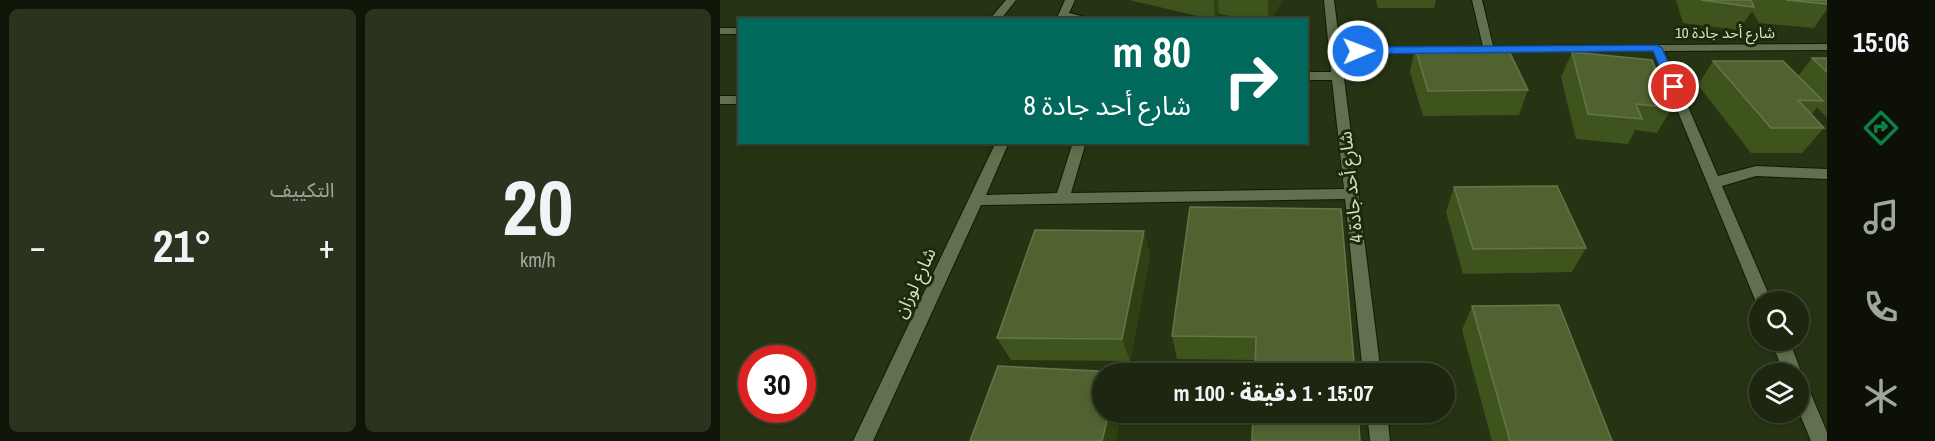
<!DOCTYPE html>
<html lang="ar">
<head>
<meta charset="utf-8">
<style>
	:root { --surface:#1d270f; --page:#2a331d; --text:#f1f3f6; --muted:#a0a59e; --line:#3b442f; --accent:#0b8043 }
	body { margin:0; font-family:"Archivo Narrow","Noto Sans Arabic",sans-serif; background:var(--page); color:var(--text); direction:rtl; height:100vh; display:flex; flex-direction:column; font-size:22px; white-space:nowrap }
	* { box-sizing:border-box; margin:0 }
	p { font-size:20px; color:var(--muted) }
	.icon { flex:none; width:33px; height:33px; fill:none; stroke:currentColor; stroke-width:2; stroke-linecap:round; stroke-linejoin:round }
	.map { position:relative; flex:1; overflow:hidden; direction:ltr }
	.details { display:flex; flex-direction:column; gap:9px; padding:9px; background:#101508; width:720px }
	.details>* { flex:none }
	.banner { position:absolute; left:18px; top:18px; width:570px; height:126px; border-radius:0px; box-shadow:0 3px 9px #0003,0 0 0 2px var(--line); direction:rtl; background:#00695c; color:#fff; overflow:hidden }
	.fabs { position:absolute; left:1029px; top:291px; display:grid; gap:12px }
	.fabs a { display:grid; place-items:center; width:60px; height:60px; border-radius:50%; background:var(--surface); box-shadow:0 3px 9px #0003,0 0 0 2px var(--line); font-size:30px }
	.speed { position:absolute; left:18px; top:345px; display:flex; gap:12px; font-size:30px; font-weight:700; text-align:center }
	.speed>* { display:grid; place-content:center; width:78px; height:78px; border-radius:50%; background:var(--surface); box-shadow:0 3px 9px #0003,0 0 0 2px var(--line); line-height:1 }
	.speed .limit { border:9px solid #d22; background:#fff; color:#111 }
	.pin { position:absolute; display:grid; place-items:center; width:51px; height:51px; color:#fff; margin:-26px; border:3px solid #fff; border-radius:50%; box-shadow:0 2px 6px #0007 }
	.me { position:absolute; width:66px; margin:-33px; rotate:89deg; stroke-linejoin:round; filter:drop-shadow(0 0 4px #0008) }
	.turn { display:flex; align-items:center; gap:21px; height:126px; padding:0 18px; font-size:27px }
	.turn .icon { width:78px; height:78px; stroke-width:2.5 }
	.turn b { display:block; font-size:42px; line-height:51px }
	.big { font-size:45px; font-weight:800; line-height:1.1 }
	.details .tile { flex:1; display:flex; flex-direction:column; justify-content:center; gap:9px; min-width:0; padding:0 21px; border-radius:9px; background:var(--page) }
	.details .dial { align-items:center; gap:0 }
	.dial b { font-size:78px; line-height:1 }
	.heat { display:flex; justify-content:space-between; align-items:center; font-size:33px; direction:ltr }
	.details .tiles { flex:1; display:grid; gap:9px; grid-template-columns:repeat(2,1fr) }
	.trip { position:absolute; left:372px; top:363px; width:363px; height:60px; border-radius:30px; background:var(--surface); box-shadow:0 3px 9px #0003,0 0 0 2px var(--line); font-weight:800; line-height:60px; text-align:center; direction:rtl }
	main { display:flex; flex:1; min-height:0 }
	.tab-bar { display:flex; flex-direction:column; width:108px; justify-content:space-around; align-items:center; background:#0c1006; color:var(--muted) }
	.tab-bar .icon { width:42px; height:42px }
	.tab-bar .selected { color:var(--accent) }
	.tab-bar b { font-size:27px; color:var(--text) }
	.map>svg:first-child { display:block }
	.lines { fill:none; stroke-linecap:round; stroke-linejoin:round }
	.minor-casing { stroke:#101b00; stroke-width:2 }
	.minor { fill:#61704e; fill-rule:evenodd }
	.wall { fill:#3f531d }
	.shaded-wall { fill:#2f4012 }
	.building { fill:#506230; stroke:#657649; stroke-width:1.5 }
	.route { fill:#1a73e8; stroke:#114b97; stroke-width:1.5 }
	.labels { text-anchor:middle; stroke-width:6; stroke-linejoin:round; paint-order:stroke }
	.far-street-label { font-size:15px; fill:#d8e1ce; stroke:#1d2a09 }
	.street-label { font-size:18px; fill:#d8e1ce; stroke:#1d2a09 }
</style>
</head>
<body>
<main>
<nav class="tab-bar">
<b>15:06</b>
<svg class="icon selected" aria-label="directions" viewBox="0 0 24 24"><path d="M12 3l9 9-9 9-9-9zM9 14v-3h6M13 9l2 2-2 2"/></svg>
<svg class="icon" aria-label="music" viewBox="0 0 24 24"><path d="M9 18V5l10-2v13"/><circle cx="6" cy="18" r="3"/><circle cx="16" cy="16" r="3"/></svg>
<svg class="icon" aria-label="phone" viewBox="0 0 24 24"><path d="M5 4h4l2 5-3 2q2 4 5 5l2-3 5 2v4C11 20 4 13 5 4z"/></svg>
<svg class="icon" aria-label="climate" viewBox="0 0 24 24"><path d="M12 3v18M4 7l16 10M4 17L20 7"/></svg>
</nav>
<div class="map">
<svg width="1107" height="441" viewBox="0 0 1107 441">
	<rect width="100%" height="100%" fill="#273414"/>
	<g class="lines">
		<defs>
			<path id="minor" d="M286,0H296L280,20H269Z
				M345,0H355L349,13L377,20H336Z
				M604,0H614L620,48L715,47L721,50L715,53L621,54L661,374H643L625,199L261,205L153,441H133L276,142H289L266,195L337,193L353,142H366L351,193L624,189L612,80H586V72H611Z
				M752,0H762L773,46L1107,44V50L944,51L998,176L1036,166L1107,169V179L1036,176L1002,186L1052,302H1040V307L1036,302L933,51H764Z
				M0,28H20V34H0Z
				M0,96H20V104H0Z
				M1051,340H1069L1082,374L1080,378L1085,380L1107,432V441H1091L1078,410V374H1064Z
				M647,412H667L670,441H650Z"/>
		</defs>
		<!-- minor casing -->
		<use href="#minor" class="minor-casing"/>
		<!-- minor -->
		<use href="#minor" class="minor"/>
	</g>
	<!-- wall -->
	<path class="wall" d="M409,0H563L550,20H531L499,14L495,20Z
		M656,0H716L714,8H658Z
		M956,0H1107V9L1094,28L1039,23L1032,11L1019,30L963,23Z
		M695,47L808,90L799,115L703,116L690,72Z
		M852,52L952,108L937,133L915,130L908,144L856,139L841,77Z
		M1092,58H1107V118L1097,107L1091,115L1104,128L1082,153H1031L978,85L993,61L1078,76Z
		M734,187L866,248L852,272L743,274L726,212Z
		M621,209L535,360L457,359L452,336Z
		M424,231L430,256L410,361L291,360L277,338Z
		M752,306L892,441H772L742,330Z"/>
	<!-- shaded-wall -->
	<path class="shaded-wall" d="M494,0H498L499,14L495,20Z
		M548,0H563L550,20H548Z
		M424,231L430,256L410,361L402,339Z
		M389,412H402L396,441H382Z"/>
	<!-- building -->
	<path class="building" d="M981,0H1031L1034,7Z
		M1066,0H1107V4Z
		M695,47H787L808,90L708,91Z
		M852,52L932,60L952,108L916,104L922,119L868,114Z
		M1092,58H1107V72Z
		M993,61H1063L1103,101L1078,100L1104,128H1051Z
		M837,186L866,248L753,249L734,187Z
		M470,207L621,209L635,374H535L536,337L452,336Z
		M315,230L424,231L402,339L277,338Z
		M839,305L892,441H790L752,306Z
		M278,366L398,372V374H382V412H389L382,441H250Z
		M533,412H638L640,441H532Z"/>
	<!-- route -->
	<path class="route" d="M937,45L942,48L959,87L957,89L954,90L948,87L933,51L638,54L633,51L638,47Z"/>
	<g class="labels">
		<!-- far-street labels -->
		<g class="far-street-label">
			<text x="1005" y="38">شارع أحد جادة 10</text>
		</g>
		<!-- street labels -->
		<g class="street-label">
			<text transform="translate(631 187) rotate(-96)" y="6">شارع أحد جادة 4</text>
			<text transform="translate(195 283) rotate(-65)" y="6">شارع لوزان</text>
		</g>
	</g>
</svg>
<div class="fabs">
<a><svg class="icon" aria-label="search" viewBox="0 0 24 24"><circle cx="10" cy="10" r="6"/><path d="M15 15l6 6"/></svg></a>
<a><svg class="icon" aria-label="layers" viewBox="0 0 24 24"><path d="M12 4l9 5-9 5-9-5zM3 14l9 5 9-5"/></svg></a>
</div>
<div class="speed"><div class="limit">30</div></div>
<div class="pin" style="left:954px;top:87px;background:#d93025"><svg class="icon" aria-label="arrive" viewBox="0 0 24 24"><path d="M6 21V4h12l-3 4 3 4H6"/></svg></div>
<svg class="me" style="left:638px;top:51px" viewBox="-20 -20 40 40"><circle r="17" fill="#1a73e8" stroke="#fff" stroke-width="3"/><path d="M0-11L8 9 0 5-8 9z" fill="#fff"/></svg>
<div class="trip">15:07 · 1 دقيقة · 100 m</div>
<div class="banner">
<div class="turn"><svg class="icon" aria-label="right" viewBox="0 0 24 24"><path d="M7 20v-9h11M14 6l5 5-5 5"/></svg><div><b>80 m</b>شارع أحد جادة 8</div></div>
</div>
</div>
<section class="details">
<div class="tiles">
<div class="tile dial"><b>20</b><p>km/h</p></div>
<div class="tile"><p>التكييف</p>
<div class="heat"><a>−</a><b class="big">21°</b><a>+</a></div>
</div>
</div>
</section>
</main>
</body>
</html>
